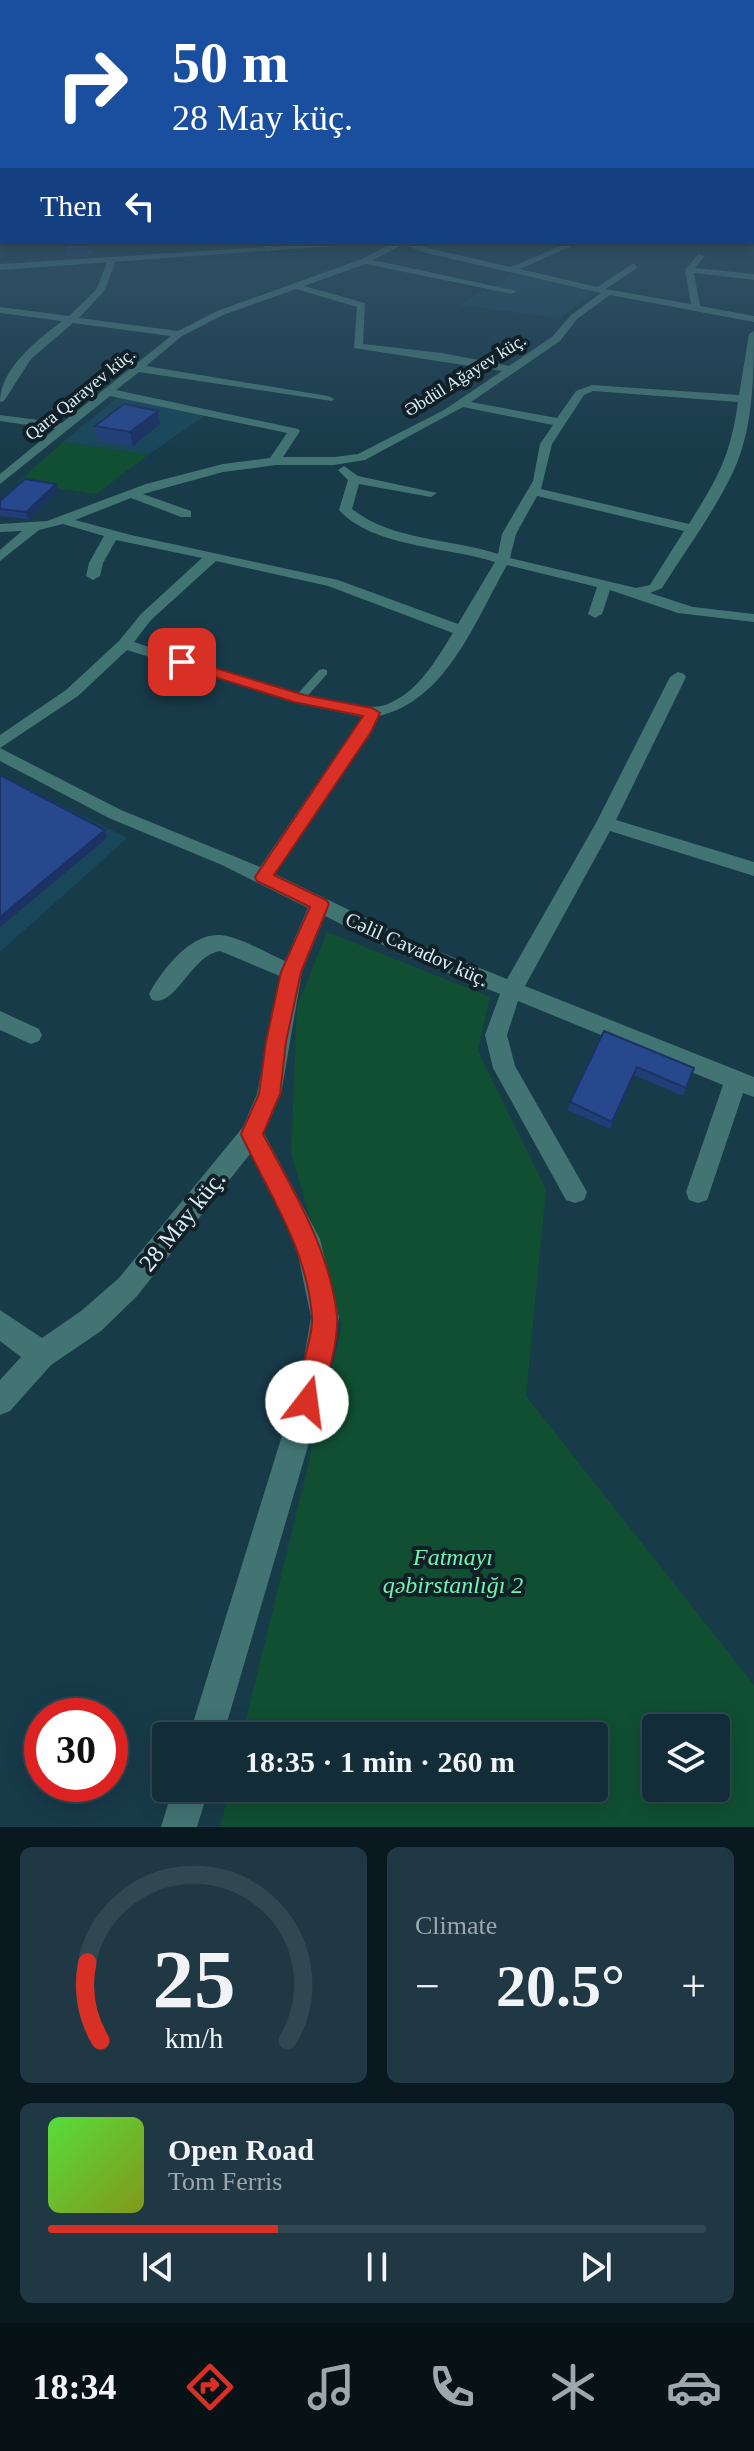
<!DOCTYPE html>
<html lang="en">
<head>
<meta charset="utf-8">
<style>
	:root { --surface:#122c38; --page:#1f3843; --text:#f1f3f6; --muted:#9ca7ae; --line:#314853; --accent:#d93025 }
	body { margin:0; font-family:Georgia,serif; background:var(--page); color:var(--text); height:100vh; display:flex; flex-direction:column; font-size:30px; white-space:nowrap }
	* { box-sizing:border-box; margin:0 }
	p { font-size:26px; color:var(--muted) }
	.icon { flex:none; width:44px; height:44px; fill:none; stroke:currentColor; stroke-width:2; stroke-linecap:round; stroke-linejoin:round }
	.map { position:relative; height:1827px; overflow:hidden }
	.panel { display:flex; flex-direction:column; gap:20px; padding:20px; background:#0a181f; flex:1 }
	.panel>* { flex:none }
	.top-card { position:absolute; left:0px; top:0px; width:754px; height:244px; box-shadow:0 4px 20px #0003,0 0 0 2px var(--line); background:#1a4fa0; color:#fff; overflow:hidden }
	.controls { position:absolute; left:642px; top:1714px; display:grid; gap:16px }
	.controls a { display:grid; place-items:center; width:88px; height:88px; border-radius:8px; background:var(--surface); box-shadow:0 4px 20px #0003,0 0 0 2px var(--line); font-size:40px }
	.speed { position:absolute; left:24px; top:1698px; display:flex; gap:16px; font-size:40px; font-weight:700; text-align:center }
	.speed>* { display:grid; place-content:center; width:104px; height:104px; border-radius:50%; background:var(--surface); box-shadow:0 4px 20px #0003,0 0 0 2px var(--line); line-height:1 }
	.speed .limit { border:12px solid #d22; background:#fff; color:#111 }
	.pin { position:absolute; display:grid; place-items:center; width:68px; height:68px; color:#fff; margin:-34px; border-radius:16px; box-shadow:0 4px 12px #0006 }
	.me { position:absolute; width:88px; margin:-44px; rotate:15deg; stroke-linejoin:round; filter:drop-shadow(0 0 6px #0008) }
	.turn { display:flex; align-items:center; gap:28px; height:168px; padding:0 40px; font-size:36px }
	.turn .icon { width:104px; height:104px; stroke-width:2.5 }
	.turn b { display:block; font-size:56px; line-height:68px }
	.then { display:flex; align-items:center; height:76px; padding:0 40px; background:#0003; gap:16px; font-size:30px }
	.big { font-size:60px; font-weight:700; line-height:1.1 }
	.panel .widget { flex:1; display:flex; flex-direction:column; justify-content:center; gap:12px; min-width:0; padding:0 28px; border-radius:12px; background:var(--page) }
	.panel .dial { align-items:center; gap:0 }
	.dial svg { height:208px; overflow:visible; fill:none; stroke:var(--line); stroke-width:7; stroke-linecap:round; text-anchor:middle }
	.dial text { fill:var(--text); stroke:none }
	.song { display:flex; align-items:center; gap:24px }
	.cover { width:96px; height:96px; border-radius:12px; background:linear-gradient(135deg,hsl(110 70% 55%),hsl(70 70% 35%)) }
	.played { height:8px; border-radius:4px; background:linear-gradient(90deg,var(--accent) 35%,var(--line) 35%) }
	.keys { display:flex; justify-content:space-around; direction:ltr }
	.heat { display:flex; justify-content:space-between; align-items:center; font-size:44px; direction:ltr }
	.panel .tiles { flex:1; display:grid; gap:20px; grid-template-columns:1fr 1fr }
	.widget:last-child { grid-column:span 2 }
	.trip { position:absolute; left:152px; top:1722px; width:456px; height:80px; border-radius:8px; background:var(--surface); box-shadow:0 4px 20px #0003,0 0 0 2px var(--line); font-weight:700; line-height:80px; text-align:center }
	.tabs { display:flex; height:128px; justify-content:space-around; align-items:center; background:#071216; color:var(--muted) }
	.tabs .icon { width:56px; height:56px }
	.tabs .on { color:var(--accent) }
	.tabs b { font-size:36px; color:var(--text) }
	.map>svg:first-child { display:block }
	.built { fill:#194759 }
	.green { fill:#104f32; fill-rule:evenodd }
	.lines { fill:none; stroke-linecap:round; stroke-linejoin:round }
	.service { fill:#427473; fill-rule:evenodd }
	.minor { fill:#427473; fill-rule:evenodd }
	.tertiary { fill:#427473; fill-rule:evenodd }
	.wall { fill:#223e79 }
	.shaded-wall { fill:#1b3263 }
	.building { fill:#27488d; stroke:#1b3263; stroke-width:2 }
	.route { fill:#d93025; stroke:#8d1f18; stroke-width:2 }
	.labels { text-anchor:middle; stroke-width:8; stroke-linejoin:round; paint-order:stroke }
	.far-street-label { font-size:18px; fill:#daedf7; stroke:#112027 }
	.street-label { font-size:20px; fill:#daedf7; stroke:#112027 }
	.near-street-label { font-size:24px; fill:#daedf7; stroke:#112027 }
	.near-park-label { font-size:24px; font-style:italic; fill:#71f4b1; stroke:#112027 }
</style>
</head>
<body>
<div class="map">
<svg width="754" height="1827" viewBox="0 0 754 1827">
	<rect width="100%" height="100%" fill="#183b4a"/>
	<!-- built -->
	<path class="built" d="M513,273L595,292L560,318L458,305Z
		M118,397L209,413L148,455L63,442Z
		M0,775L127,838L0,952Z"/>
	<!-- green -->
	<path class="green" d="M63,442L148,455L96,494L18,482Z
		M327,932L490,997L478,1051L546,1189L526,1396L754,1685V1827H220L230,1788H594V1736H242L342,1326L291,1153L297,1006ZM656,1728H716V1788H656Z"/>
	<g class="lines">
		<!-- service -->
		<path class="service" d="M323,669L327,670V674L303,701H295V697L319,670Z"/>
		<!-- minor -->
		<path class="minor" d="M752,215H754V220H752Z
			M261,242H269L275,250L268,252Z
			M395,242H414L428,248L511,267L570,242H581L520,269L597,287L634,263L637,268L606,289L691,304L685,270L698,254L705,256L695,268L754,274V280L694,273L700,306L754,316V322L610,295L577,319L560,341L471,402L557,418L576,391L592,385L739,395L749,334L754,331C754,376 753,431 733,472C713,514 687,548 662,588L650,593L693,607L754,614V622L678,613L610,590L602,614L595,618L588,614L597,587L507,565C475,621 447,700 379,716L371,732L275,874L415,942L507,979L596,823L670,677L678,672L684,674L686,677L616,820L754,862V876L610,831L525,986L754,1077V1097L743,1093L707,1200L698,1203L689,1200L686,1192L723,1085L518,1001L507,1035L515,1066L587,1192L584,1200L575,1203L566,1200L493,1068L485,1035L500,994L401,954L325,916L302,972L281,1094L264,1133L320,1239L339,1317L330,1371L223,1736H189L302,1371L311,1317L295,1241L250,1154L137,1296L101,1331L51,1365L10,1411L0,1415V1380L21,1357L0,1341V1310L42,1338L81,1311L119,1278L243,1127L257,1094L280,976L220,951C191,955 176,1008 152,1000L149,994C161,971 190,933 220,935C241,937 266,953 285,961L308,908L222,865L109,818L0,761V748L121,810L260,867L362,717L293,702L127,650L78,696L0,748V735L66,690L119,641L141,614L202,558L116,540L103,563L100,576L93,580L86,576L89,563L104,536L63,524L39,530L0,561V550L22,531L0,532V524L47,521L146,484L223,464L270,458L287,433L110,396L0,484V474L55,429L0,421V415L62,423L171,336L73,323L31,359L4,401L0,402C0,368 38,340 62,321L0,313V307L69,316L96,290L108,260L112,257L116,260L105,290L79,318L178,331L217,311L362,259ZM404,244L422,252L601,293L571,315L552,337L509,366L442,353L363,344L365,303L304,286L366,264L512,294L517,291L373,260ZM296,289L357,307L354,348L502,371L444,410L358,454L334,457H283L300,431L298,429L116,390L139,372L332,401L334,399L328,396L146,366L182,336L223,315ZM593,391L738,402C730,458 718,477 689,524L541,489L552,444L584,395ZM463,407L553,425L540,444L533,481L502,534L498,554C450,538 392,541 352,509L359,484L431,497L437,493L358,476L344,466L338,470L348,480L339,510C372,547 449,547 495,562L458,624L338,580L131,535L75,520L131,498L181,517H191V511L143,494L223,472L276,465H334L365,460ZM537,496L684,531L650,585L636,588L510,558L516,534ZM216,561L328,586L453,633C436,660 419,691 388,704C349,721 180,657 134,642L151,620Z
			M0,1011L39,1029L42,1035L39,1041L31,1044L0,1030Z
			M173,1788H209L197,1827H161Z"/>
		<!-- tertiary -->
		<path class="tertiary" d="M347,242H390L0,270V264Z"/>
	</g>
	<!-- wall -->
	<path class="wall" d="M93,242V254L67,256L65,250Z
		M158,411L160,424L133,446L97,440L95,426Z
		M56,484L58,491L28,519L0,516V501Z
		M604,1031L694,1068L683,1096L634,1075L610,1129L568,1110L570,1102Z"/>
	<!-- shaded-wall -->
	<path class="shaded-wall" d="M158,411L160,424L133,446L130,432Z
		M56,484L58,491L28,519L26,512Z
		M105,830L107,838L0,927V917Z"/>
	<!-- building -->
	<path class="building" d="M66,242H92L91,248L65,250Z
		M124,404L158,411L130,432L95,426Z
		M25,479L56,484L26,512L0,509V501Z
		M0,775L105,830L0,917Z
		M604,1031L694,1068L686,1088L637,1067L612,1122L570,1102Z"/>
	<!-- sky -->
	<linearGradient id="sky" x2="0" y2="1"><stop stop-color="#0d2029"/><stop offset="0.43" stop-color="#37556b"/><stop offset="1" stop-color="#37556b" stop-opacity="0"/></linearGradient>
	<rect width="754" height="451" fill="url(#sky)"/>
	<!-- route -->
	<path class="route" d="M182,658L304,695L372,708L380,713L371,732L274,875L326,900L329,904L301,972L286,1042L280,1094L263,1134C294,1192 329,1248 337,1315C339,1340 326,1387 316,1411L307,1415L298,1411C290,1391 314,1342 312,1316C307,1249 269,1194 241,1134L259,1094L266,1042L281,972L310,907L257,881L255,877L363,716L294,702L177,665L175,662Z"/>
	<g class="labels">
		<!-- far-street labels -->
		<g class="far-street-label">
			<text transform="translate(465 375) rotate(-32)" y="6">Əbdül Ağayev küç.</text>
			<text transform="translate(80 394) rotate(-39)" y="6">Qara Qarayev küç.</text>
		</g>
		<!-- street labels -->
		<g class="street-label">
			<text transform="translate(417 949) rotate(24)" y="7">Cəlil Cavadov küç.</text>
		</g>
		<!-- near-street labels -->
		<g class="near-street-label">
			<text transform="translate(182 1221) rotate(-51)" y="8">28 May küç.</text>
		</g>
		<!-- near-park labels -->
		<g class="near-park-label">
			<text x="453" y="1565">Fatmayı<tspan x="453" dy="28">qəbirstanlığı 2</tspan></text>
		</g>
	</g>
</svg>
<div class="controls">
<a><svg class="icon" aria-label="layers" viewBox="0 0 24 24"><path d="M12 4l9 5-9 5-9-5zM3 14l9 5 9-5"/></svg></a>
</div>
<div class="speed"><div class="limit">30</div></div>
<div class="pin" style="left:182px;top:662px;background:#d93025"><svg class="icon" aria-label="arrive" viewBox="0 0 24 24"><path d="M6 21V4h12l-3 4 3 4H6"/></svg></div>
<svg class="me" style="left:307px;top:1402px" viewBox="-20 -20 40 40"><circle r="19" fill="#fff"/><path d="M0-13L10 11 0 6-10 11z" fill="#d93025"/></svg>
<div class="trip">18:35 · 1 min · 260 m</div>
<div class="top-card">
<div class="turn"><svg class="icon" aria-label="right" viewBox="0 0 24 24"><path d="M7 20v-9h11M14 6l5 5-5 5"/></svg><div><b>50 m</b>28 May küç.</div></div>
<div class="then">Then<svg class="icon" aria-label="left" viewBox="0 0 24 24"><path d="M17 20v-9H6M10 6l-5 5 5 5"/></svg></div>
</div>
</div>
<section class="panel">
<div class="tiles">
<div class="widget dial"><svg viewBox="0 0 100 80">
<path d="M14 69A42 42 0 1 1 86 69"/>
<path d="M14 69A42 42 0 0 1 9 39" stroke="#d93025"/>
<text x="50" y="56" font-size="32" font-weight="700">25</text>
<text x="50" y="72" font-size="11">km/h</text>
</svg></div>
<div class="widget"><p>Climate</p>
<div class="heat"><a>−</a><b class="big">20.5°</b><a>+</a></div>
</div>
<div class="widget">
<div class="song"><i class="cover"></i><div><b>Open Road</b><p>Tom Ferris</p></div></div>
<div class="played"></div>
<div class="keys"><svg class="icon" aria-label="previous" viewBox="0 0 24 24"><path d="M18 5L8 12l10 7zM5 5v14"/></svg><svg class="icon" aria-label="pause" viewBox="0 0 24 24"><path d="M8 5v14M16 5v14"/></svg><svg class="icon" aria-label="next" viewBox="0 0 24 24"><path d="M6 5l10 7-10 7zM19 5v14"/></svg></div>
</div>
</div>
</section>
<nav class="tabs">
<b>18:34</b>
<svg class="icon on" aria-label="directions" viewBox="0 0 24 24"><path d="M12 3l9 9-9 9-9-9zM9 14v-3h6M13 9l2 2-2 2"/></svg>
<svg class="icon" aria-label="music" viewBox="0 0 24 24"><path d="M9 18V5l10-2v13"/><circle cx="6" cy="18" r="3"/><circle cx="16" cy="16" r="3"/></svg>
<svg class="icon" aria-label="phone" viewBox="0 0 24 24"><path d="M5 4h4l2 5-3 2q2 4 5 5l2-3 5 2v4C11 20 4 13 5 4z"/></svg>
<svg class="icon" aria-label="climate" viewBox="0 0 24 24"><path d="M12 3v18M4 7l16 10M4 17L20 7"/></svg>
<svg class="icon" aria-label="car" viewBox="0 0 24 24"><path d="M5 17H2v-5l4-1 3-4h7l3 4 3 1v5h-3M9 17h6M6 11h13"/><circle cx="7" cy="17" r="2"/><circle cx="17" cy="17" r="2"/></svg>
</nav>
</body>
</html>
